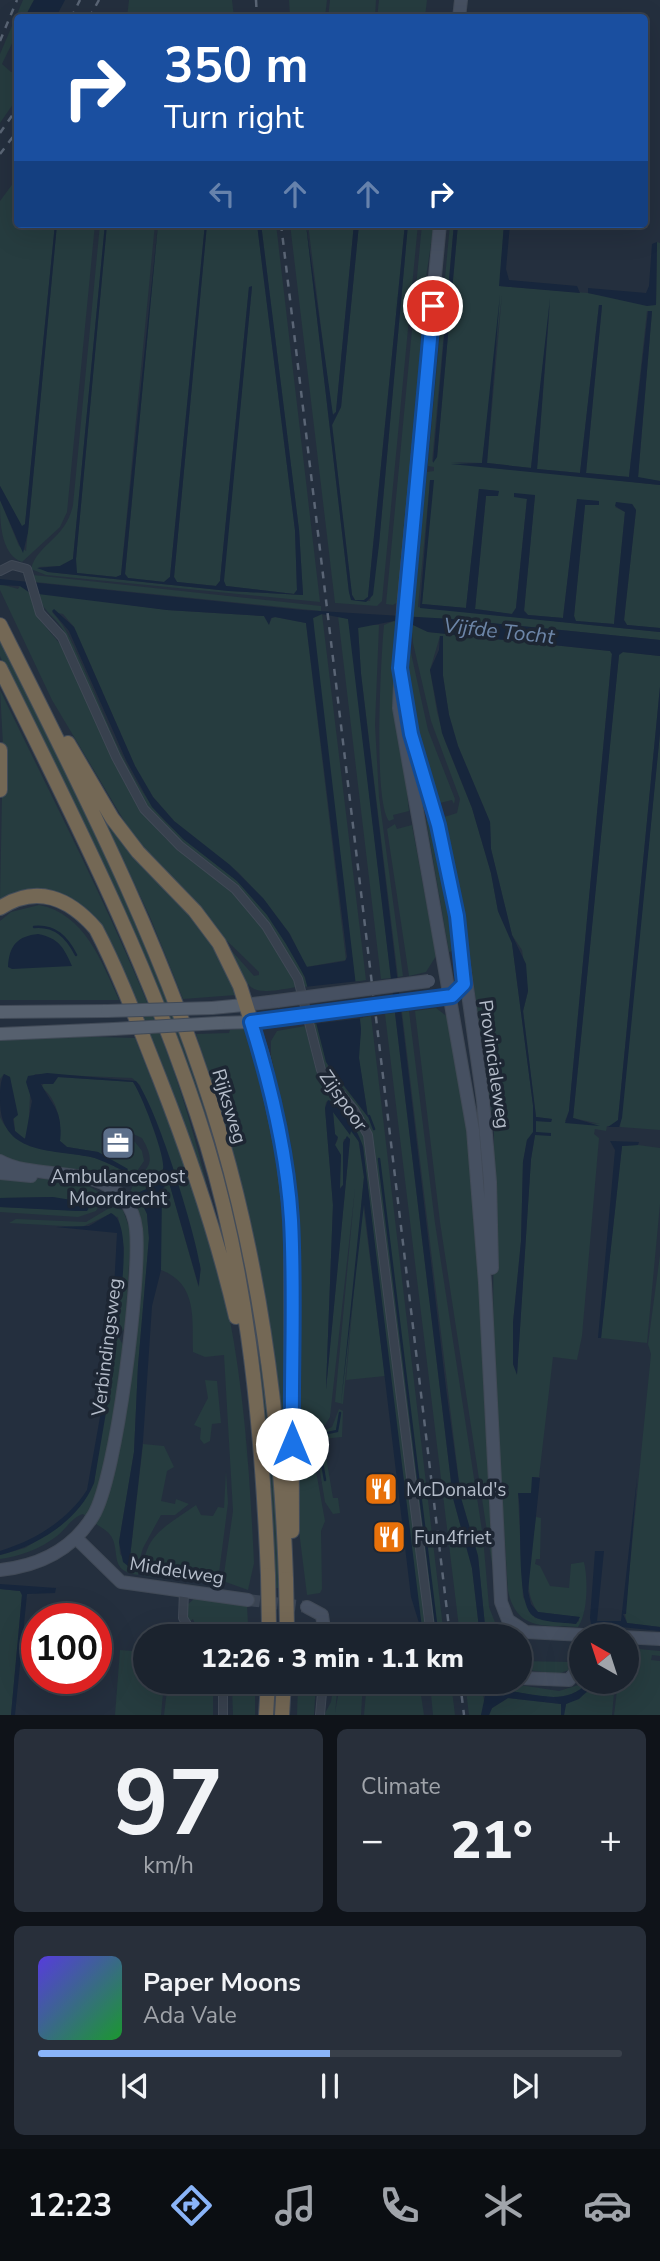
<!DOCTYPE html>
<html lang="en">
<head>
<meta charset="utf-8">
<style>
	:root { --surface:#1b232e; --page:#282f3a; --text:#f1f3f6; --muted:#a0a4aa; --line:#39404a; --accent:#8ab4f8 }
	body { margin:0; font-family:"Nunito Sans",sans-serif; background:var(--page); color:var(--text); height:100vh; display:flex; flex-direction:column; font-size:26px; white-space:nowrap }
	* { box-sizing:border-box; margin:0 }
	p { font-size:23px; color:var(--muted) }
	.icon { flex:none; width:38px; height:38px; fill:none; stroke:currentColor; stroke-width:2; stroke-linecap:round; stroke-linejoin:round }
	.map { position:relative; height:1715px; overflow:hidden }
	.drawer { display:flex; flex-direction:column; gap:14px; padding:14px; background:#0f1319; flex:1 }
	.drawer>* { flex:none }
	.hud { position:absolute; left:14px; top:14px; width:634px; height:214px; border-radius:7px; box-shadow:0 7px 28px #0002,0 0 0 2px var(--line); background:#1a4fa0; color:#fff; overflow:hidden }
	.needle { width:46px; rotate:321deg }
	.buttons { position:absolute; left:569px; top:1624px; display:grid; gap:14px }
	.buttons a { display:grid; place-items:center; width:70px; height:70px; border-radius:50%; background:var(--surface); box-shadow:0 7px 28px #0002,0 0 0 2px var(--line); font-size:35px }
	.speed { position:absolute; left:21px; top:1603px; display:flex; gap:14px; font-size:35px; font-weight:700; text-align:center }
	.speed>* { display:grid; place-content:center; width:91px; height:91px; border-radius:50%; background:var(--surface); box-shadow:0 7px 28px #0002,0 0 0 2px var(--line); line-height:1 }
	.speed .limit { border:10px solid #d22; background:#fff; color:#111 }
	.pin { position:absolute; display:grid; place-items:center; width:60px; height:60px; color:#fff; margin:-30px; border:4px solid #fff; border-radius:50%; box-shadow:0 2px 7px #0007 }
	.me { position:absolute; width:77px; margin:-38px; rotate:0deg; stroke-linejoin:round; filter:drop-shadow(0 0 5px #0008) }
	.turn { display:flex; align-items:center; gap:24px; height:147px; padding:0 35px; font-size:32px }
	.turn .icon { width:91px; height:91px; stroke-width:2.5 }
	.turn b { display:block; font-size:49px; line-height:60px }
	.lanes { display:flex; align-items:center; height:66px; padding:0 35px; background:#0003; justify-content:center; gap:35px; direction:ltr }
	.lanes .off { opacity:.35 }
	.big { font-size:52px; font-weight:800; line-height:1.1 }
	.drawer .widget { flex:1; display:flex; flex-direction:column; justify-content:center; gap:10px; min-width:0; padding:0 24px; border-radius:10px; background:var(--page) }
	.drawer .dial { align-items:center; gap:0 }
	.dial b { font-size:91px; line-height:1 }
	.song { display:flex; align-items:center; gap:21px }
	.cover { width:84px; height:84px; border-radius:10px; background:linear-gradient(135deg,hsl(250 70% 55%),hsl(130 70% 35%)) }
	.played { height:7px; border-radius:4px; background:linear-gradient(90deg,var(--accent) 50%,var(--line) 50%) }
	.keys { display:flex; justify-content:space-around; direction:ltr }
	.heat { display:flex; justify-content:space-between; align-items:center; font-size:38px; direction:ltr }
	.drawer .tiles { flex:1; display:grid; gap:14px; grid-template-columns:1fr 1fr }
	.widget:last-child { grid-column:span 2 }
	.trip { position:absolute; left:133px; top:1624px; width:399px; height:70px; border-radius:35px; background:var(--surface); box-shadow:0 7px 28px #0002,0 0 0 2px var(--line); font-weight:800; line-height:70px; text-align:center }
	.tabs { display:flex; height:112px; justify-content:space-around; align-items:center; background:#0b0e12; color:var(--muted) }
	.tabs .icon { width:49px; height:49px }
	.tabs .current { color:var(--accent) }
	.tabs b { font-size:32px; color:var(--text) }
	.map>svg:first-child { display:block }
	.green { fill:#263c3f; fill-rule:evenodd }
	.water { fill:#17263c }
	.pier { fill:#242f3e }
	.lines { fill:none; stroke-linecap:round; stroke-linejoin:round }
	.stream { stroke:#17263c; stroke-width:2.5 }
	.secondary-tunnel { stroke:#3a4453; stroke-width:12; stroke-dasharray:12 6; stroke-linecap:butt }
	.street-casing { stroke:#414a57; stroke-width:10 }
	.secondary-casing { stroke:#414a57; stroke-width:14 }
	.primary-casing { stroke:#414a57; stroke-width:14 }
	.highway-casing { stroke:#434c59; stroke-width:16 }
	.street { stroke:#38414e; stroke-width:8 }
	.secondary { stroke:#465061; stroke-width:12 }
	.primary { stroke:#56606e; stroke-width:12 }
	.highway { stroke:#746855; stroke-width:14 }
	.rail { stroke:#5a6575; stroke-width:2.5; stroke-dasharray:7 7; stroke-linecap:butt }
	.secondary-bridge-casing { stroke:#414a57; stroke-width:14; stroke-linecap:butt }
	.primary-bridge-casing { stroke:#414a57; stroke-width:14; stroke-linecap:butt }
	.highway-bridge-casing { stroke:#434c59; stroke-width:16; stroke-linecap:butt }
	.secondary-bridge { stroke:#465061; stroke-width:12 }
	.primary-bridge { stroke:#56606e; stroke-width:12 }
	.highway-bridge { stroke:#746855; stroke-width:14 }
	.route-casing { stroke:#114b97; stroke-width:18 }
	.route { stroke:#1a73e8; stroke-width:12 }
	.labels { text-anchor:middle; stroke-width:7; stroke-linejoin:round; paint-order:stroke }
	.street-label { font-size:19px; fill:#b4bcc9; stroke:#1d2633 }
	.poi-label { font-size:19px; fill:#b4bcc9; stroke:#1d2633; text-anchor:start }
	.water-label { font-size:21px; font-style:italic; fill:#6d86a8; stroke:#1d2633 }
</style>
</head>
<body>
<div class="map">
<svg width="660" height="1715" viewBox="0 0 660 1715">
	<rect width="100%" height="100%" fill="#242f3e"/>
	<!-- green -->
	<path class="green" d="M23,0H34L25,17L18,18L17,33L2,64L11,72L17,71L18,97L0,123V54Z
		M129,0H232L234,17H127Z
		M289,0H327L325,17H290Z
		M330,0H376L375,17L328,18Z
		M379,0H427L425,17L377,18Z
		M17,178L18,224H55L25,525L22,527L0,486V201Z
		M57,224H95L67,512L60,527L22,562C0,554 0,520 0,500L19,546L26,551Z
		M100,224H105L73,559L60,566L38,567L48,572L229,591L303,595L299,530L261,224H276L320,602L46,575L31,569C37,544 66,539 73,505Z
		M107,224H155L121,575L116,577L77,573L75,569Z
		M158,224H205L170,577L164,582L128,578L125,574Z
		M207,224H257L295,530L297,590L294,594L226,586L223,581L252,287H249L220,581L216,586L177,582L174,577Z
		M290,224H306L349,592L352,600L370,601L379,544L408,224H418L382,601L377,606L335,603Z
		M308,224H354L336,412L332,415Z
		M359,224H405L368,597L364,600H355L352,595L332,425L341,407Z
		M422,224H434L426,277L428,300L398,602L393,605L386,604Z
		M450,224H454L432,462L437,457L458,224H504L500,286L588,293L656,304L657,242L660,243V481L638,478L652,311H647L629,477L586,473L602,306L599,305L580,473L537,469L550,304L531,468L487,463L502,295L482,463L451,462L660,485V628L627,625L624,620L636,510L632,504L615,507L625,512L614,624L575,621L574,616L585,505L599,501L577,500L563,618L528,615L524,610L535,495L527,499L516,608L512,614L475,609L486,496L499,491L479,489L466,608L422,604L433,480L430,481L418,607L660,632V640L451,619L412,618L427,472L434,471V467L428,466V462Z
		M419,516L409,644L428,730L455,799L454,804L452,800L436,804L406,692V625Z
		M33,575L321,606V611L35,582Z
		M0,584L18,589L20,586L29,591L39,619L61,645L123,780L141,809L165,838L235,893L262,926L297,987C248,995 251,995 231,950L254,976L259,975V972L222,936L132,834L52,700L0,590Z
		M37,592L167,610L264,616L269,624L272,618L275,617L306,623L346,960L306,967L290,934L265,901L238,872L174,821L153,797L135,766L74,627L63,614L52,612C68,629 73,646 83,667C103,711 120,760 148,800C168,831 199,848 226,871C260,900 295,945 308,987L303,988C286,940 252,897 212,865C194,850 175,838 159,821C119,780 92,688 66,635C57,616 43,614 37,592Z
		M322,614L366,980L355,982L314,636L313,618Z
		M338,616L348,619L350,629L391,978L381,979Z
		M394,621L397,622L403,755L409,811L393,815L394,819L389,821C373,801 381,656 384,625Z
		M411,624L428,632L610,651L612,654L569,1111L565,1121L600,1124L573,1118L619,654L623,652L660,656V687L618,1120L615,1126H607L606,1131L595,1129L594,1134L599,1138L582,1336L577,1360L553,1357L539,1477H532V1493L518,1494L523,1597L535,1618L575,1624L579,1621V1617L538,1612C519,1588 533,1545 536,1517L541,1518L540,1559H536L535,1564L540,1566L550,1586L569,1588L571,1564L584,1562C588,1579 588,1613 578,1627C544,1625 517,1631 508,1591L493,1355L494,1131L468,943L441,818L457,813L460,799L431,721L413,643ZM440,636H443V676L449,715L458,746L490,822L491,849L512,935L522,950L528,991L523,1011L536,1117L552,1119L551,1122L536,1121L535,1132L551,1135H535L531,1159L517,1373L513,1364V1323L521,1241L523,1162L527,1140L533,1133V1105L512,943L498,911L491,873L472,808L445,741L437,712L430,670Z
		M363,625H379L375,725L379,797L403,976L398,977L361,674L358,628Z
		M0,639C64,770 133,900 182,1038C244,1213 279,1403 280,1588H275L271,1509L213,1149L0,656Z
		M0,690C57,808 118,925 165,1047C187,1105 202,1165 217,1225L95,919C68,890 36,880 0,900L3,745Z
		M660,733V1130L620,1127Z
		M94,798L217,948L236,995L183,999L150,917Z
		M430,818L457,950L449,952L426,819Z
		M395,824L397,829L412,825L436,956L426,972L409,976L387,829Z
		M39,905C85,914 101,961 119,1000H0V921L11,912Z
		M436,1008L449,1018L469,1119L483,1287V1375L493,1571L440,1222L415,1011Z
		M409,1011L435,1223L483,1537L489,1607L496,1625L507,1636H486L478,1556L461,1498L402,1012Z
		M395,1013L453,1498L472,1568L480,1636H460L385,1014Z
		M371,1016L444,1636H434L371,1133L365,1120L327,1073L312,1023H316L328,1066L368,1117L358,1053L361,1033L360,1018Z
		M305,1026L317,1074L355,1118L365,1139L428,1636H423L417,1600L363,1147L358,1134L330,1100L326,1102L325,1108L333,1205L326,1389L350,1139H344L343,1143V1185L339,1189L341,1155L335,1145L338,1139L335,1135L333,1112L358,1138L364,1177L343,1404L335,1402L355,1188L330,1417L325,1425L313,1431L310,1438L325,1521L321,1531L322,1589L320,1593L307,1595L299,1531V1228L291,1145L271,1056V1041L277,1031Z
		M248,1028L273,1126L283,1202L288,1467C273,1317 244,1178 196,1034L229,1033L230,1030Z
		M62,1036L135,1038C171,1129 209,1219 229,1315C245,1397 250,1480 254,1563L248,1590L223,1581L233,1511L224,1355L205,1357L193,1352C192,1319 198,1284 161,1270V1198L168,1178L198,1285L201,1269L140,1085L132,1078L35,1074L30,1095L28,1137L22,1139L15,1131L10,1077L4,1074L0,1079V1039Z
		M58,1077L133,1082C143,1096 161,1143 164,1161C166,1177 151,1191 138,1193L147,1214L149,1238L138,1366L134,1452L119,1542L120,1554L133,1570L138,1571V1575C108,1571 121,1552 111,1536C108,1531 99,1526 93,1522L119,1435L134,1204L130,1193C138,1167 162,1172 142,1138L122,1129L116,1146L127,1154L132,1141L135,1142L142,1151L144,1161L133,1177L121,1184L43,1169L0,1157V1117C16,1152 58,1150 91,1157C103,1160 115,1167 126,1172L98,1152L67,1147L60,1141C62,1122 57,1098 41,1087L45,1082L53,1084Z
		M638,1145L660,1148V1204L647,1343L601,1338L622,1146Z
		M0,1177C25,1180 92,1175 103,1198L96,1211L78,1217L0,1212V1207L87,1211L53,1197L0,1198Z
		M363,1204L385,1376L346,1380L360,1221Z
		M111,1207L123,1210L131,1233L125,1328L118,1336L123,1345L106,1466L87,1517L83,1514C72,1517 66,1529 57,1536C40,1549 21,1556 0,1559V1555L25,1548L61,1525L81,1505L94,1483L117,1326L124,1248L118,1217L108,1215L82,1227L9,1223L16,1219L86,1222Z
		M660,1255V1627L627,1623L625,1615L651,1354L648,1344Z
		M205,1380L217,1381L221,1423L212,1424L210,1441L204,1444L200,1439L201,1428L194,1425L208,1398Z
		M339,1409L343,1411L342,1437L323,1439L333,1498H338L340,1513L333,1514L325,1502L315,1441L318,1433L332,1427Z
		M143,1444L164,1446L174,1467L167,1471L161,1501L175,1504L176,1499L189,1504L175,1515H161L143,1548L138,1565L130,1557Z
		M226,1471L228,1503L218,1581L144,1576L143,1571L187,1576L144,1566C145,1533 173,1522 196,1505L201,1515L213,1516L218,1507L224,1508Z
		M0,1589L20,1591L22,1595L11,1715H0Z
		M195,1598L247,1606L248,1624H251L254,1636H200L191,1628L195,1624L193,1619L187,1623L186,1606Z
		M627,1648L660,1651V1656L652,1655L651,1660L660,1661V1715H614L618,1682H626L627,1658H638L639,1654L627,1653Z
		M120,1650L145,1652V1682H164L161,1715H115Z
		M520,1661L571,1662L569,1670L558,1674L520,1669Z
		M168,1682H213V1715H164Z
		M232,1682H255V1715H233L232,1689H227V1684Z
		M298,1682H316L314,1715H297Z
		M334,1682H338L335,1713L340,1684L363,1682L361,1715H324L331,1702Z
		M367,1682H419L424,1715H364Z
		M427,1682H451L455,1715H433L430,1684Z
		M465,1682L507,1683L559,1691L588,1682C564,1711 524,1689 492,1690L483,1695L485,1705L481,1715H469Z
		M597,1682H615L612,1715H564L566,1704L591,1690Z
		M508,1698L561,1704V1715H489L492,1708Z"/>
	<!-- water -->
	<path class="water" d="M34,0H65L56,17H25Z
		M55,224H57L28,532L23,553L0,500V486L22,526L25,524Z
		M105,224H107L76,559L77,573L116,577L121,575L158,224L125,574L128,578L164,582L170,577L205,224H207L174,577L177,582L216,586L220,581L249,287L252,286L224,581L226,586L294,594L297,590L295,530L257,224H261L299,530L303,595L229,591L48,572L37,568L60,566L73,559Z
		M306,224L333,415L336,412L354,224H359L341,407L332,425L352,595L355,600H364L368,597L405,224H408L379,544L373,595L366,602L351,600L349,592Z
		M454,224H458L437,457L433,463Z
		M504,224H510L506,269L509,280L577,286L580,293L499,286Z
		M657,242L656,305L647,306L588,293V288L646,293L649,286L652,244Z
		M500,295L487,463L531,468L550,298L537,469L580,473L599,305H602L586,473L629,477L648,311H652L638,477L660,481V485L451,464L482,463Z
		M430,480H434L422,604L466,608L479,489L499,491L498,496H486L475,609L512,614L516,608L527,499L514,497V493L535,495L524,611L528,615L563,618L577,499L599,501V505H585L574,616L576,621L614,624L625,512L615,506L616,502L632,504L636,510L624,620L627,625L660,628V632L420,608Z
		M0,579L302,610L451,619L660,640V656L623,652L619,655L573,1118L600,1126L565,1123L569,1111L612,654L610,651L428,632L411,624L394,621L358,628L361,674L446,1388L461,1498L478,1556L486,1636H480L472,1568L453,1498L348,619L322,614L313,618L361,1029L359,1058L368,1117L326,1062L305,977L286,944L267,915L237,881L183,839L152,807L126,760L69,631L52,611L54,609L74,627L135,766L153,797L174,821L230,865L263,898L289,933L307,967L345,961L347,957L306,623L275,617L271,618L269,625L264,616L167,610L30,593L20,586L0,585Z
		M440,636H443V676L449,715L458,746L490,822L491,849L512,935L526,964L528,991L523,1011L536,1117L552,1119L551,1122L536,1121V1132L551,1133V1136L535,1135L531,1159L517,1375L513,1364V1323L521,1242L523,1162L527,1140L533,1132V1105L512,943L498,911L491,873L472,808L442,733L430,670L439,650Z
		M660,687V733L622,1118L619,1127H608L618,1120Z
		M38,934C59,938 64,948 72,966L12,969L8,967C9,945 18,936 38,934Z
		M47,1073L136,1081C156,1104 195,1232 200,1265C201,1272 199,1280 199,1287L168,1179L162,1190L161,1270L152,1306L143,1441L130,1557L138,1565L199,1571L198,1576L133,1570L123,1562L119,1542L134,1452L138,1366L149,1238L147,1214L137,1193C149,1188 158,1185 163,1169C166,1157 141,1093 133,1082L58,1077L53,1084H41C53,1107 63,1110 60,1141L67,1147L98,1152L128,1169L126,1172C115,1167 103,1160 91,1157C50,1149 0,1155 0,1100C0,1091 0,1082 4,1074L10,1077L18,1115L13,1119L15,1131L25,1139L32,1101L26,1082L28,1076Z
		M328,1100C342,1107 359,1132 363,1147L423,1636L411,1597L364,1204L341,1403L364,1177L359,1142L351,1131L350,1135L333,1112L335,1134L338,1137L335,1145L341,1155L340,1189L343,1185V1143L347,1136L350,1139L326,1389L333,1205L325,1108Z
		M610,1141L639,1142L638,1145L622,1146L601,1338H598L615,1150Z
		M53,1197L90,1203V1206L87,1211H76L0,1207V1198Z
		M111,1213C134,1224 119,1303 117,1326L115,1328L112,1326L117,1233L56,1227L89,1226Z
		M113,1344L112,1377L94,1483C79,1520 38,1546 0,1555V1551C35,1540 67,1521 87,1490Z
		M532,1477L540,1478L528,1591L531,1604L538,1612L580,1617L576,1624C563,1622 543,1623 533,1616C515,1603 523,1518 518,1493H531Z
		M637,1478L626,1614H623L627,1623L660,1627V1631L591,1624L590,1618L595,1551H604L597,1621H621Z
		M0,1584L56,1588L55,1593L27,1594L15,1715H11L22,1595L20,1591L0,1589Z
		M588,1682H597L579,1699L566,1704L564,1715H561V1704L508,1698L492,1708L489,1715H481L486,1691C520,1685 562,1713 588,1682Z"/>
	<!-- pier -->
	<path class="pier" d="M359,981L363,1018L313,1024L304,987Z"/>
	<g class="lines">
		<!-- stream -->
		<path class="stream" d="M34,927C55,925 67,937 76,955
			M369,1116L374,1129
			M379,1159L437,1632
			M325,1480L318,1439L323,1434L337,1431L340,1413"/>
		<!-- secondary-tunnel -->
		<path class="secondary-tunnel" d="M248,1600L307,1607"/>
		<defs>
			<path id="street" d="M0,571L12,565L27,569L40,613L62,637L116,757L144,809L180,846L235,889L266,926L298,979L321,1070L354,1110L368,1135L431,1636
				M184,1591L183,1618L194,1636
				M326,1628L352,1630L358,1636
				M223,1682V1715
				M320,1715L323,1682"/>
			<path id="secondary" d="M459,18L461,0
				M440,224L403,609L399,708L473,1130L485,1283L501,1602L508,1620L526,1632L660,1639
				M408,717L438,826L457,916L483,1100L490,1182L492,1268
				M244,1005L277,1001
				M251,1022L281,1019
				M0,1161C36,1181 97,1164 124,1199C131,1208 135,1219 136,1229C141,1276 117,1478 93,1516C72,1550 38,1566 0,1570
				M0,1173L31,1176
				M76,1538L121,1582L248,1600
				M307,1607L322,1615L325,1636
				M520,1678L569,1680L579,1668L581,1645"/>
			<path id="primary" d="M212,1008L244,1005
				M0,1012L107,1011
				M219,1023L251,1022
				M0,1034L114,1029"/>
			<path id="highway" d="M0,625C84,792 170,960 222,1140C263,1282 281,1431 286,1579
				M0,668C77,823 156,979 207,1145C249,1284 262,1430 268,1575
				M68,743L112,818L138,852L195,911L219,943L240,986L263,1059L283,1152L291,1218L292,1531
				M0,750V790
				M0,908C37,884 69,898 96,929C121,977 139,1027 159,1077C190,1156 217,1235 236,1317
				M266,1715L268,1682
				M282,1715L284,1682"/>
		</defs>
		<!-- street casing -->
		<use href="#street" class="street-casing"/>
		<!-- secondary casing -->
		<use href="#secondary" class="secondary-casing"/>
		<!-- primary casing -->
		<use href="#primary" class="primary-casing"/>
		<!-- highway casing -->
		<use href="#highway" class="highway-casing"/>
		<!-- street -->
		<use href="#street" class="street"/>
		<!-- secondary -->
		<use href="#secondary" class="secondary"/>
		<!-- primary -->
		<use href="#primary" class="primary"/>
		<!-- highway -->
		<use href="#highway" class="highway"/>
		<!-- rail -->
		<path class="rail" d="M256,0L257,18
			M71,18L80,0
			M89,18L99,0
			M0,41L17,0
			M0,133L18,107
			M0,154L18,130
			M281,224L450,1636
			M460,1682L464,1715"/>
		<defs>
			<path id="secondary-bridge" d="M277,1001L429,981
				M281,1019L431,999"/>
			<path id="primary-bridge" d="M107,1011L212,1008
				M114,1029L219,1023"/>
			<path id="highway-bridge" d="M268,1575L269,1627
				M286,1579L287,1628"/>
		</defs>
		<!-- secondary-bridge casing -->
		<use href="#secondary-bridge" class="secondary-bridge-casing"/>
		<!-- primary-bridge casing -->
		<use href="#primary-bridge" class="primary-bridge-casing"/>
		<!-- highway-bridge casing -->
		<use href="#highway-bridge" class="highway-bridge-casing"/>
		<!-- secondary-bridge -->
		<use href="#secondary-bridge" class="secondary-bridge"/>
		<!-- primary-bridge -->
		<use href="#primary-bridge" class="primary-bridge"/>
		<!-- highway-bridge -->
		<use href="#highway-bridge" class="highway-bridge"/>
	</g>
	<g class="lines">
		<defs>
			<path id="route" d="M292,1444C291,1370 295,1295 291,1220C287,1153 271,1086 251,1022L452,996L464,984L457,916L438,825L411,734L400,668L433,306"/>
		</defs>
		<!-- route casing -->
		<use href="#route" class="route-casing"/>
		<!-- route -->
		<use href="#route" class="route"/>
	</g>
	<!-- icons -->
	<defs>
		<symbol id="office-square" viewBox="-11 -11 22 22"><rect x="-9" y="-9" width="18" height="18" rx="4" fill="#5c6f8a" stroke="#1d2633"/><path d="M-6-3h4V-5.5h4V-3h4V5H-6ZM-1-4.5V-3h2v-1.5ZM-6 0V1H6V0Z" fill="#fff"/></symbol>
		<symbol id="restaurant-square" viewBox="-11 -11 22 22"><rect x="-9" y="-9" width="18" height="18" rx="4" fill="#e8710a" stroke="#1d2633"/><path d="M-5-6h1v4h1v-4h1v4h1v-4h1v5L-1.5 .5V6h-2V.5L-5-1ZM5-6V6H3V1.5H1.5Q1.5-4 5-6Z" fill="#fff"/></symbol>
	</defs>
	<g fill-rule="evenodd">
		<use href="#office-square" x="99" y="1124" width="38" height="38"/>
		<use href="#restaurant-square" x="362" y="1470" width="38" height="38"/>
		<use href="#restaurant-square" x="370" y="1518" width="38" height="38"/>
	</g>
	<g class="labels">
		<!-- street labels -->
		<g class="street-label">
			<text transform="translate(495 1064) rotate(82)" y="7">Provincialeweg</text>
			<text transform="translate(344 1100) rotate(55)" y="7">Zijspoor</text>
			<text transform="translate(230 1106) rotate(73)" y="7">Rijksweg</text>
			<text transform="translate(106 1347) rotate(-83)" y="7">Verbindingsweg</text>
			<text transform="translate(177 1570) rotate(9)" y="7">Middelweg</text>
		</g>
		<!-- poi labels -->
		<g class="poi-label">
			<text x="118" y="1183" text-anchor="middle">Ambulancepost<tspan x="118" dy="22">Moordrecht</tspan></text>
			<text x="406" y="1496">McDonald's</text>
			<text x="414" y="1544">Fun4friet</text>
		</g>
		<!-- water labels -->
		<g class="water-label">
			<text transform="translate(499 631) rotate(6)" y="7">Vijfde Tocht</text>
		</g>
	</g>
</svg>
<div class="buttons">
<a><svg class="needle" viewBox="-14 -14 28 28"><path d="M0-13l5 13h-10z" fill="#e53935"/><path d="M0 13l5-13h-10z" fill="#a0a4aa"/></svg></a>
</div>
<div class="speed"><div class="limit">100</div></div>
<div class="pin" style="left:433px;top:306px;background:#d93025"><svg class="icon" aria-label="arrive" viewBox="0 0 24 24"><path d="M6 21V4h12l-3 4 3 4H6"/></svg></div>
<svg class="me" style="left:292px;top:1444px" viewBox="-20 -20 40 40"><circle r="19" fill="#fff"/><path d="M0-13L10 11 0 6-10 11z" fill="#1a73e8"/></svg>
<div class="trip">12:26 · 3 min · 1.1 km</div>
<div class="hud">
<div class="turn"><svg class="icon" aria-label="right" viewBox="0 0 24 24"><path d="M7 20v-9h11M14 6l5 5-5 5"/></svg><div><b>350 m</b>Turn right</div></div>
<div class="lanes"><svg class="icon off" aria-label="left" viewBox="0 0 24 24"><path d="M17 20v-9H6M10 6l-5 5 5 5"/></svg><svg class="icon off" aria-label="ahead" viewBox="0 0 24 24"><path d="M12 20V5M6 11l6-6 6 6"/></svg><svg class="icon off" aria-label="ahead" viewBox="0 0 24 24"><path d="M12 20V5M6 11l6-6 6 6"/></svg><svg class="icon" aria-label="right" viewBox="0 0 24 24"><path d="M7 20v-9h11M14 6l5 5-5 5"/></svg></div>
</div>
</div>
<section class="drawer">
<div class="tiles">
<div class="widget dial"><b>97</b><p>km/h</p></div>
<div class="widget"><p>Climate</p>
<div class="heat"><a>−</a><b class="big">21°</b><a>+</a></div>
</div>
<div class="widget">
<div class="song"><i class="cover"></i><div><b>Paper Moons</b><p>Ada Vale</p></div></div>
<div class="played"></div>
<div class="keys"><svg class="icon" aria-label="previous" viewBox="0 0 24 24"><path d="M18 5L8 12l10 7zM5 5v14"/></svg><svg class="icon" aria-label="pause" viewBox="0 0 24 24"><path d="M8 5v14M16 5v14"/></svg><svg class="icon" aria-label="next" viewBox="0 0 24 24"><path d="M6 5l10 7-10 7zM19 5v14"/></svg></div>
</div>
</div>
</section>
<nav class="tabs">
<b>12:23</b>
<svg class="icon current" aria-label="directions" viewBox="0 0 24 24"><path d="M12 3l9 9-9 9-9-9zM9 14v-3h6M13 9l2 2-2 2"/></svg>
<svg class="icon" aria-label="music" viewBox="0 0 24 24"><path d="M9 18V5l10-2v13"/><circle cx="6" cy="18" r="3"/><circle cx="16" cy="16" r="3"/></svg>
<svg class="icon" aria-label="phone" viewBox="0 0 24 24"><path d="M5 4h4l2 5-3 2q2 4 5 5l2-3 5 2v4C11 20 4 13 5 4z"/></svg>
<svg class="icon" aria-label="climate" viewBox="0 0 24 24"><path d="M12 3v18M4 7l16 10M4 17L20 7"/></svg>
<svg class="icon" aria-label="car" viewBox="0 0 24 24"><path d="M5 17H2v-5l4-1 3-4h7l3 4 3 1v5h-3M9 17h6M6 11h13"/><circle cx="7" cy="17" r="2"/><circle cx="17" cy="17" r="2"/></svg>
</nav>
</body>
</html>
